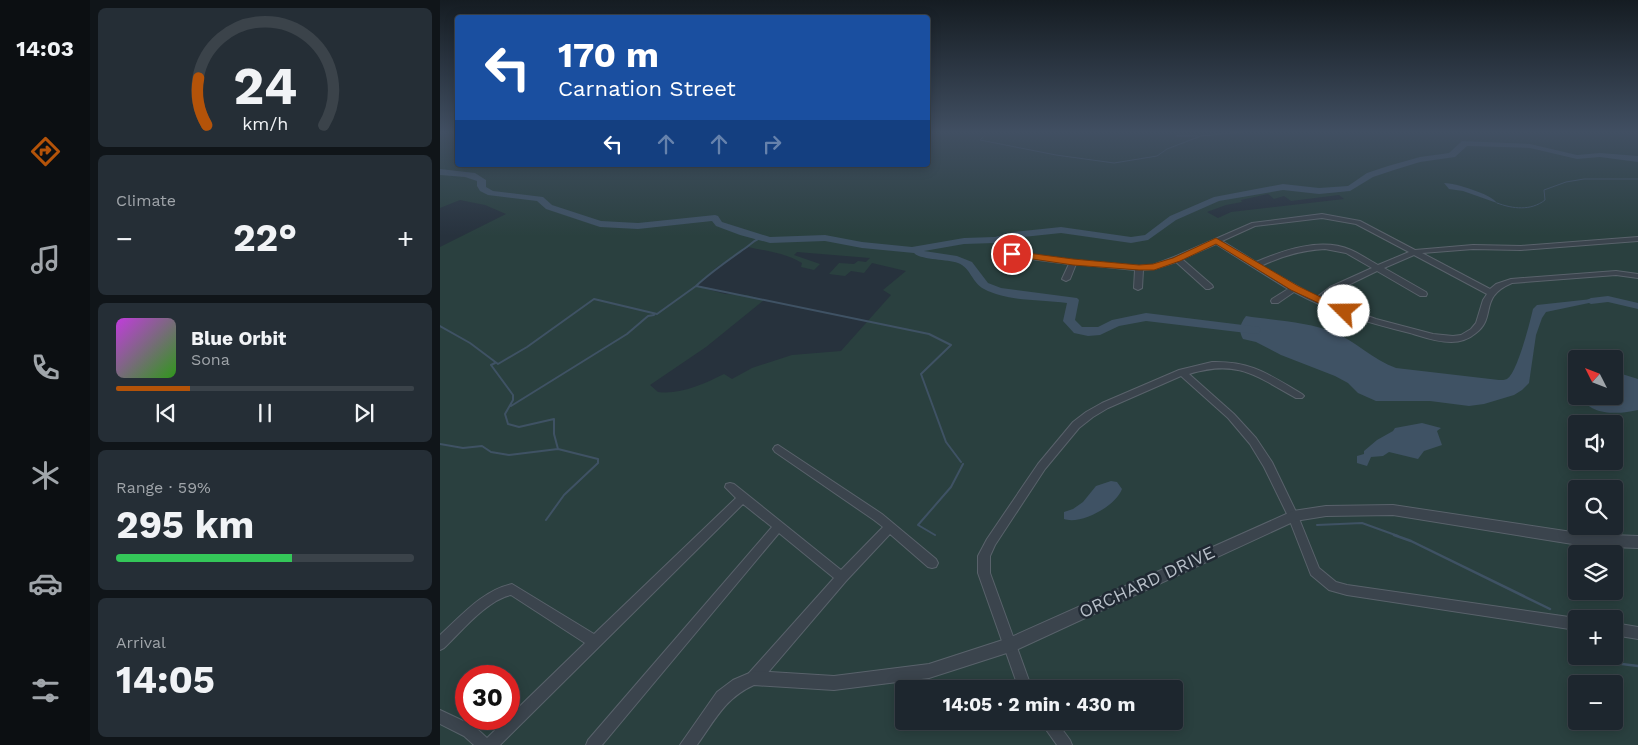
<!DOCTYPE html>
<html lang="en">
<head>
<meta charset="utf-8">
<style>
	:root { --surface:#1d262e; --page:#252e36; --text:#f1f3f6; --muted:#a0a5aa; --line:#3b434a; --accent:#b45309 }
	body { margin:0; font-family:"Work Sans",sans-serif; background:var(--page); color:var(--text); height:100vh; display:flex; flex-direction:column; font-size:19px; white-space:nowrap }
	* { box-sizing:border-box; margin:0 }
	p { font-size:16px; color:var(--muted) }
	.icon { flex:none; width:28px; height:28px; fill:none; stroke:currentColor; stroke-width:2; stroke-linecap:round; stroke-linejoin:round }
	.map { position:relative; flex:1; overflow:hidden }
	.panel { display:flex; flex-direction:column; gap:8px; padding:8px; background:#101519; width:350px }
	.panel>* { flex:none }
	.banner { position:absolute; left:15px; top:15px; width:475px; height:152px; border-radius:5px; box-shadow:0 2px 12px #0003,0 0 0 1px var(--line); background:#1a4fa0; color:#fff; overflow:hidden }
	.needle { width:32px; rotate:312deg }
	.controls { position:absolute; left:1128px; top:350px; display:grid; gap:10px }
	.controls a { display:grid; place-items:center; width:55px; height:55px; border-radius:5px; background:var(--surface); box-shadow:0 2px 12px #0003,0 0 0 1px var(--line); font-size:25px }
	.speed { position:absolute; left:15px; top:665px; display:flex; gap:10px; font-size:25px; font-weight:700; text-align:center }
	.speed>* { display:grid; place-content:center; width:65px; height:65px; border-radius:50%; background:var(--surface); box-shadow:0 2px 12px #0003,0 0 0 1px var(--line); line-height:1 }
	.speed .limit { border:8px solid #d22; background:#fff; color:#111 }
	.pin { position:absolute; display:grid; place-items:center; width:42px; height:42px; color:#fff; margin:-21px; border:2px solid #fff; border-radius:50%; box-shadow:0 1px 5px #0007 }
	.me { position:absolute; width:55px; margin:-28px; rotate:292deg; stroke-linejoin:round; filter:drop-shadow(0 0 4px #0008) }
	.turn { display:flex; align-items:center; gap:18px; height:105px; padding:0 20px; font-size:22px }
	.turn .icon { width:65px; height:65px; stroke-width:2.5 }
	.turn b { display:block; font-size:35px; line-height:42px }
	.lanes { display:flex; align-items:center; height:48px; padding:0 20px; background:#0003; justify-content:center; gap:25px; direction:ltr }
	.lanes .off { opacity:.35 }
	.big { font-size:38px; font-weight:700; line-height:1.1 }
	.panel .tile { flex:1; display:flex; flex-direction:column; justify-content:center; gap:8px; min-width:0; padding:0 18px; border-radius:8px; background:var(--page) }
	.panel .dial { align-items:center; gap:0 }
	.dial svg { height:130px; overflow:visible; fill:none; stroke:var(--line); stroke-width:7; stroke-linecap:round; text-anchor:middle }
	.dial text { fill:var(--text); stroke:none }
	.song { display:flex; align-items:center; gap:15px }
	.cover { width:60px; height:60px; border-radius:8px; background:linear-gradient(135deg,hsl(290 70% 55%),hsl(110 70% 35%)) }
	.played { height:5px; border-radius:2px; background:linear-gradient(90deg,var(--accent) 25%,var(--line) 25%) }
	.keys { display:flex; justify-content:space-around; direction:ltr }
	.heat { display:flex; justify-content:space-between; align-items:center; font-size:28px; direction:ltr }
	.charge { height:8px; border-radius:4px; background:linear-gradient(90deg,#34c759 59%,var(--line) 0) }
	.trip { position:absolute; left:455px; top:680px; width:288px; height:50px; border-radius:5px; background:var(--surface); box-shadow:0 2px 12px #0003,0 0 0 1px var(--line); font-weight:700; line-height:50px; text-align:center }
	main { display:flex; flex:1; min-height:0 }
	.dock { display:flex; flex-direction:column; width:90px; justify-content:space-around; align-items:center; background:#0c0f12; color:var(--muted) }
	.dock .icon { width:35px; height:35px }
	.dock .selected { color:var(--accent) }
	.dock b { font-size:22px; color:var(--text) }
	.map>svg:first-child { display:block }
	.green { fill:#2a403f; fill-rule:evenodd }
	.water { fill:#3f5264 }
	.lines { fill:none; stroke-linecap:round; stroke-linejoin:round }
	.stream-far2 { stroke:#3f5264; stroke-width:1 }
	.stream-far1 { stroke:#3f5264; stroke-width:2 }
	.stream { stroke:#3f5264; stroke-width:2.5 }
	.river { fill:#3f5264; fill-rule:evenodd }
	.minor-casing { stroke:#59626b; stroke-width:2 }
	.tertiary-casing { stroke:#59626b; stroke-width:2 }
	.minor { fill:#3b444d; fill-rule:evenodd }
	.tertiary { fill:#3b444d; fill-rule:evenodd }
	.route { fill:#b45309; stroke:#753606 }
	.labels { text-anchor:middle; stroke-width:5; stroke-linejoin:round; paint-order:stroke }
	.near-street-label { font-size:18px; fill:#b7bfc8; stroke:#202933 }
</style>
</head>
<body>
<main>
<nav class="dock">
<b>14:03</b>
<svg class="icon selected" aria-label="directions" viewBox="0 0 24 24"><path d="M12 3l9 9-9 9-9-9zM9 14v-3h6M13 9l2 2-2 2"/></svg>
<svg class="icon" aria-label="music" viewBox="0 0 24 24"><path d="M9 18V5l10-2v13"/><circle cx="6" cy="18" r="3"/><circle cx="16" cy="16" r="3"/></svg>
<svg class="icon" aria-label="phone" viewBox="0 0 24 24"><path d="M5 4h4l2 5-3 2q2 4 5 5l2-3 5 2v4C11 20 4 13 5 4z"/></svg>
<svg class="icon" aria-label="climate" viewBox="0 0 24 24"><path d="M12 3v18M4 7l16 10M4 17L20 7"/></svg>
<svg class="icon" aria-label="car" viewBox="0 0 24 24"><path d="M5 17H2v-5l4-1 3-4h7l3 4 3 1v5h-3M9 17h6M6 11h13"/><circle cx="7" cy="17" r="2"/><circle cx="17" cy="17" r="2"/></svg>
<svg class="icon" aria-label="filters" viewBox="0 0 24 24"><path d="M4 7h16M4 17h16"/><circle cx="9" cy="7" r="2"/><circle cx="15" cy="17" r="2"/></svg>
</nav>
<section class="panel">
<div class="tile dial"><svg viewBox="0 0 100 80">
<path d="M14 69A42 42 0 1 1 86 69"/>
<path d="M14 69A42 42 0 0 1 9 40" stroke="#b45309"/>
<text x="50" y="56" font-size="32" font-weight="700">24</text>
<text x="50" y="72" font-size="11">km/h</text>
</svg></div>
<div class="tile"><p>Climate</p>
<div class="heat"><a>−</a><b class="big">22°</b><a>+</a></div>
</div>
<div class="tile">
<div class="song"><i class="cover"></i><div><b>Blue Orbit</b><p>Sona</p></div></div>
<div class="played"></div>
<div class="keys"><svg class="icon" aria-label="previous" viewBox="0 0 24 24"><path d="M18 5L8 12l10 7zM5 5v14"/></svg><svg class="icon" aria-label="pause" viewBox="0 0 24 24"><path d="M8 5v14M16 5v14"/></svg><svg class="icon" aria-label="next" viewBox="0 0 24 24"><path d="M6 5l10 7-10 7zM19 5v14"/></svg></div>
</div>
<div class="tile"><p>Range · 59%</p><b class="big">295 km</b><div class="charge"></div></div>
<div class="tile"><p>Arrival</p><b class="big">14:05</b></div>
</section>
<div class="map">
<svg width="1198" height="745" viewBox="0 0 1198 745">
	<rect width="100%" height="100%" fill="#27323d"/>
	<!-- green -->
	<path class="green" d="M0,132H17L18,165H488V132H1198V745H0V247L66,214L45,205L20,200L0,208ZM828,194L834,199L844,196L851,201L899,195L904,199L791,212L778,218L767,212L786,205L802,202L801,200ZM308,247C326,251 346,253 362,263L361,267L374,270L380,264L354,255L357,252L430,258L426,262L418,261L414,264L399,263L389,274L405,276L411,271L424,273L432,263L466,271L443,290L451,295L401,351L352,355L312,368L292,379L284,374C264,384 240,395 218,392L210,385L266,347L324,300L307,295L285,294L256,286L277,267ZM1136,359H1174V396H1136ZM1136,424H1174V461H1136ZM1136,489H1174V526H1136ZM1136,554H1174V591H1136ZM1136,619H1174V656H1136ZM26,676H69V719H26ZM1136,684H1174V721H1136ZM464,689H734V721H464Z"/>
	<!-- water -->
	<path class="water" d="M1004,183C1015,183 1051,194 1057,203L1023,191L1009,189Z
		M1152,299H1168L1106,312L1102,318L1096,335L1089,383L1082,390L1074,395L1044,404L1029,406L990,401H936L918,393L908,383L895,376L841,355L816,342L803,339C798,330 800,324 806,316C831,320 870,322 893,332C916,341 933,360 956,368L1059,380C1062,380 1065,380 1067,379C1077,374 1090,322 1093,309L1097,305Z
		M1182,374L1198,379V410C1181,414 1150,417 1141,396H1174V379Z
		M982,423L1001,428L997,431L1002,445L984,451L978,459L949,452L943,456L931,457L927,466L917,463V456L924,454V451L937,440L953,431L955,428Z
		M671,481L677,482L682,489C676,506 641,525 624,519V512L633,509L643,502L656,486Z"/>
	<g class="lines">
		<!-- stream-far2 -->
		<path class="stream-far2" d="M548,132L540,140L616,155L674,163L717,156L727,149L761,136L802,132
			M739,132L737,136H758
			M1057,203C1073,209 1091,211 1105,200L1104,190L1126,182L1144,179H1198"/>
		<!-- stream-far1 -->
		<path class="stream-far1" d="M256,286C271,272 287,261 304,249C310,245 313,241 320,238
			M0,326L30,343L58,364L87,347L154,299L217,314L256,286L489,334L511,345L481,374L506,442L521,462
			M55,363L51,365L73,395V400L65,414L68,424L79,427L114,419V434L118,449L158,459V463L124,495L106,520
			M71,406L187,334L208,316L214,315
			M0,444L23,448L42,446L51,452L69,455L118,449
			M877,525L922,523L958,536
			M495,535L478,525L511,487L523,464"/>
		<!-- stream -->
		<path class="stream" d="M954,535L971,541L1110,609
			M1131,634L1136,638
			M1165,656L1182,664L1198,666"/>
		<!-- river -->
		<path class="river" d="M1022,141L1090,144L1137,155L1160,153L1198,156V162L1160,157L1137,159L1090,148L1027,146L1015,157L980,162L954,170L933,177L910,191L879,194L843,190L779,201L736,220L708,240L691,243L621,233L574,238L555,243L524,244L484,251L517,256L532,262L548,283L561,288L637,298L639,300L635,320L642,327H658L672,320L706,313L819,327L821,330L819,333L815,334L706,321L679,326L660,335L648,336L634,333L623,321L627,303C601,299 568,302 544,289C532,283 531,268 518,263C507,259 480,260 474,253L422,248L385,241L330,243L300,235L276,226L272,221L198,229L160,227L106,209L97,201L48,195L40,191L37,186V181L25,177L0,175V169L35,173L46,180V187L53,191L103,197L112,205L161,221L198,223L275,215L278,216L282,222L330,237L385,235L422,242L472,247L524,238L555,237L574,232L621,227L691,237L705,235L730,216L774,197L843,184L879,188L908,186L927,173L948,166L980,157L1009,153Z
			M1168,296L1198,303V309L1168,302L1151,304L1145,301L1151,298Z"/>
		<defs>
			<path id="minor" d="M882,214L920,221L975,250L1033,245L1081,246L1198,237V241L1081,250L1033,249L982,253L1050,289L1056,284L1071,279L1176,271L1198,274V278L1176,275L1072,283C1038,297 1057,317 1036,333C1029,339 1020,342 1011,342C997,342 983,337 970,333C930,323 890,312 854,292L838,303H832L831,301L832,299L848,289L776,244L742,259L772,285L773,287L769,289H766L736,262L714,269L703,270L702,288L698,290L694,288L695,270L636,264L630,279L626,281L622,279L629,264L561,255L557,253L561,251L633,260L699,266L713,265L734,257L812,223ZM882,218L916,224L969,252L938,265C929,260 920,254 911,250C881,237 844,250 816,262L782,241L815,226ZM885,249L906,253L932,268L890,287L877,297L821,266C842,256 862,250 885,249ZM974,255L1047,294L1043,300L1036,323L1031,329L1021,335L1013,336L993,334L936,319L883,300L896,291L937,271L980,296H986L987,294L986,292L944,268Z
				M772,362C813,361 829,375 862,394L864,396L862,398H856C816,376 798,359 749,374L794,414L816,438L832,462L858,516L879,568L896,582L907,585L1136,618L1138,619H1136V630L907,595L889,590L871,575L848,516L824,467L810,444L788,418L741,376L668,408L653,417L639,428L605,469L555,545L550,556V573L592,689H579L538,573V556L547,539L598,464L633,422L646,412L662,403L739,370Z
				M338,445L442,514L496,559L498,563L496,567L492,568L488,567L450,534L406,581L319,683L314,684L309,683L308,678L309,673L394,578L339,533L162,745H146L148,740L332,527L303,504L60,745H34L24,736L0,724V710L34,726L47,738L145,643L71,595C47,600 21,632 4,648L0,650V635C21,616 43,590 72,584L154,634L296,498L285,487L286,484L290,483L294,484L401,570L443,527L434,520L335,452L333,449L335,446Z
				M1174,623L1198,627V639L1174,635Z
				M600,721H616L630,740L632,745H617Z"/>
			<path id="tertiary" d="M953,505L1145,534L1198,536V548L1145,546L953,515L886,516L855,521L576,650L489,678L394,690L314,685C285,698 275,720 257,745H240L277,692L293,680L314,671L394,676L489,664L569,638L853,511L886,506Z"/>
		</defs>
		<!-- minor casing -->
		<use href="#minor" class="minor-casing"/>
		<!-- tertiary casing -->
		<use href="#tertiary" class="tertiary-casing"/>
		<!-- minor -->
		<use href="#minor" class="minor"/>
		<!-- tertiary -->
		<use href="#tertiary" class="tertiary"/>
	</g>
	<!-- sky -->
	<linearGradient id="sky" x2="0" y2="1"><stop stop-color="#151c22"/><stop offset="0.56" stop-color="#414f62"/><stop offset="1" stop-color="#414f62" stop-opacity="0"/></linearGradient>
	<rect width="1198" height="236" fill="url(#sky)"/>
	<!-- route -->
	<path class="route" d="M776,238L858,286L909,311L907,313H900L851,290L776,244L740,261L714,270H699L633,265L572,256L567,254L572,251L633,259L699,265L713,264L733,258Z"/>
	<g class="labels">
		<!-- near-street labels -->
		<g class="near-street-label">
			<text transform="translate(707 582) rotate(-25)" y="6">ORCHARD DRIVE</text>
		</g>
	</g>
</svg>
<div class="controls">
<a><svg class="needle" viewBox="-14 -14 28 28"><path d="M0-13l5 13h-10z" fill="#e53935"/><path d="M0 13l5-13h-10z" fill="#a0a5aa"/></svg></a>
<a><svg class="icon" aria-label="sound" viewBox="0 0 24 24"><path d="M4 9h4l5-4v14l-5-4H4zM17 9q2 3 0 6"/></svg></a>
<a><svg class="icon" aria-label="search" viewBox="0 0 24 24"><circle cx="10" cy="10" r="6"/><path d="M15 15l6 6"/></svg></a>
<a><svg class="icon" aria-label="layers" viewBox="0 0 24 24"><path d="M12 4l9 5-9 5-9-5zM3 14l9 5 9-5"/></svg></a>
<a>+</a>
<a>−</a>
</div>
<div class="speed"><div class="limit">30</div></div>
<div class="pin" style="left:572px;top:254px;background:#d93025"><svg class="icon" aria-label="arrive" viewBox="0 0 24 24"><path d="M6 21V4h12l-3 4 3 4H6"/></svg></div>
<svg class="me" style="left:904px;top:311px" viewBox="-20 -20 40 40"><circle r="19" fill="#fff"/><path d="M0-13L10 11 0 6-10 11z" fill="#b45309"/></svg>
<div class="trip">14:05 · 2 min · 430 m</div>
<div class="banner">
<div class="turn"><svg class="icon" aria-label="left" viewBox="0 0 24 24"><path d="M17 20v-9H6M10 6l-5 5 5 5"/></svg><div><b>170 m</b>Carnation Street</div></div>
<div class="lanes"><svg class="icon" aria-label="left" viewBox="0 0 24 24"><path d="M17 20v-9H6M10 6l-5 5 5 5"/></svg><svg class="icon off" aria-label="ahead" viewBox="0 0 24 24"><path d="M12 20V5M6 11l6-6 6 6"/></svg><svg class="icon off" aria-label="ahead" viewBox="0 0 24 24"><path d="M12 20V5M6 11l6-6 6 6"/></svg><svg class="icon off" aria-label="right" viewBox="0 0 24 24"><path d="M7 20v-9h11M14 6l5 5-5 5"/></svg></div>
</div>
</div>
</main>
</body>
</html>
